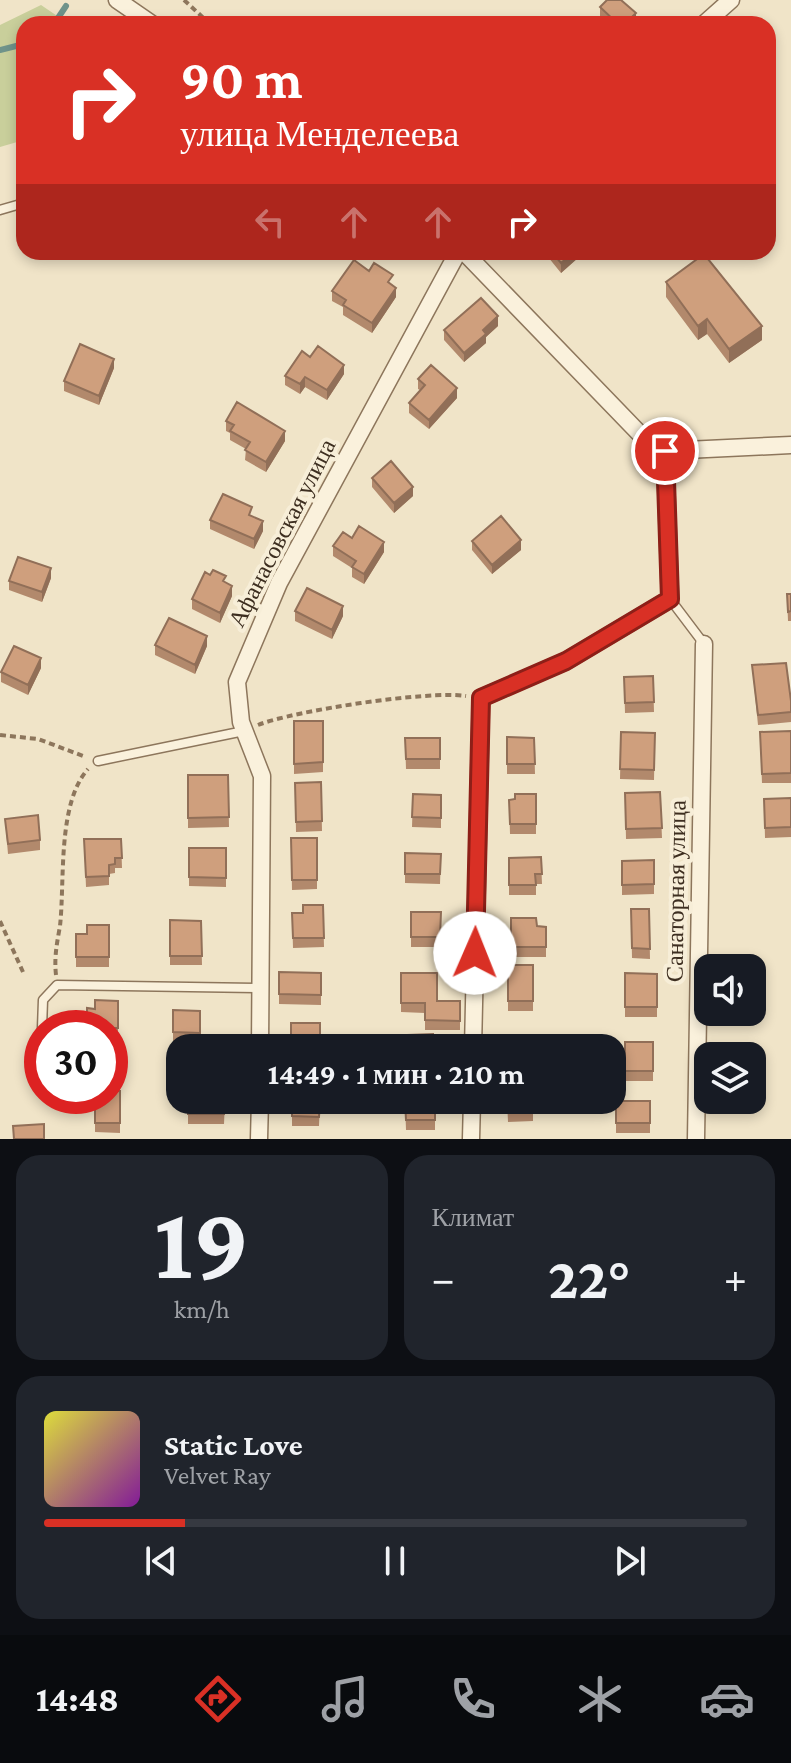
<!DOCTYPE html>
<html lang="ru">
<head>
<meta charset="utf-8">
<style>
	:root { --surface:#171b24; --page:#20242c; --text:#f1f3f6; --muted:#9ea1a6; --line:#363941; --accent:#d93025 }
	body { margin:0; font-family:"Crimson Pro",serif; background:var(--page); color:var(--text); height:100vh; display:flex; flex-direction:column; font-size:30px; white-space:nowrap }
	* { box-sizing:border-box; margin:0 }
	p { font-size:26px; color:var(--muted) }
	.icon { flex:none; width:44px; height:44px; fill:none; stroke:currentColor; stroke-width:2; stroke-linecap:round; stroke-linejoin:round }
	.map { position:relative; height:1139px; overflow:hidden }
	.sheet { display:flex; flex-direction:column; gap:16px; padding:16px; background:#0d0f14; flex:1 }
	.sheet>* { flex:none }
	.guide { position:absolute; left:16px; top:16px; width:760px; height:244px; border-radius:24px; box-shadow:0 4px 12px #0003; background:#d93025; color:#fff; overflow:hidden }
	.buttons { position:absolute; left:694px; top:954px; display:grid; gap:16px }
	.buttons a { display:grid; place-items:center; width:72px; height:72px; border-radius:16px; background:var(--surface); box-shadow:0 4px 12px #0003; font-size:40px }
	.speed { position:absolute; left:24px; top:1010px; display:flex; gap:16px; font-size:40px; font-weight:700; text-align:center }
	.speed>* { display:grid; place-content:center; width:104px; height:104px; border-radius:50%; background:var(--surface); box-shadow:0 4px 12px #0003; line-height:1 }
	.speed .limit { border:12px solid #d22; background:#fff; color:#111 }
	.pin { position:absolute; display:grid; place-items:center; width:68px; height:68px; color:#fff; margin:-34px; border:4px solid #fff; border-radius:50%; box-shadow:0 2px 8px #0007 }
	.me { position:absolute; width:88px; margin:-44px; rotate:1deg; stroke-linejoin:round; filter:drop-shadow(0 0 6px #0008) }
	.turn { display:flex; align-items:center; gap:28px; height:168px; padding:0 32px; font-size:36px }
	.turn .icon { width:104px; height:104px; stroke-width:2.5 }
	.turn b { display:block; font-size:56px; line-height:68px }
	.lanes { display:flex; align-items:center; height:76px; padding:0 32px; background:#0003; justify-content:center; gap:40px; direction:ltr }
	.lanes .off { opacity:.35 }
	.big { font-size:60px; font-weight:700; line-height:1.1 }
	.sheet .card { flex:1; display:flex; flex-direction:column; justify-content:center; gap:12px; min-width:0; padding:0 28px; border-radius:24px; background:var(--page) }
	.sheet .dial { align-items:center; gap:0 }
	.dial b { font-size:104px; line-height:1 }
	.song { display:flex; align-items:center; gap:24px }
	.cover { width:96px; height:96px; border-radius:12px; background:linear-gradient(135deg,hsl(60 70% 55%),hsl(290 70% 35%)) }
	.played { height:8px; border-radius:4px; background:linear-gradient(90deg,var(--accent) 20%,var(--line) 20%) }
	.keys { display:flex; justify-content:space-around; direction:ltr }
	.heat { display:flex; justify-content:space-between; align-items:center; font-size:44px; direction:ltr }
	.sheet .tiles { flex:1; display:grid; gap:16px; grid-template-columns:1fr 1fr }
	.card:last-child { grid-column:span 2 }
	.trip { position:absolute; left:166px; top:1034px; width:460px; height:80px; border-radius:24px; background:var(--surface); box-shadow:0 4px 12px #0003; font-weight:700; line-height:80px; text-align:center }
	.tab-bar { display:flex; height:128px; justify-content:space-around; align-items:center; background:#090b0e; color:var(--muted) }
	.tab-bar .icon { width:56px; height:56px }
	.tab-bar .selected { color:var(--accent) }
	.tab-bar b { font-size:36px; color:var(--text) }
	.map>svg:first-child { display:block }
	.green { fill:#c9cf9b }
	.lines { fill:none; stroke-linecap:round; stroke-linejoin:round }
	.stream { stroke:#6f938a; stroke-width:6 }
	.lane-casing { stroke:#8d765c; stroke-width:11 }
	.street-casing { stroke:#8d765c; stroke-width:19 }
	.path { stroke:#8d765c; stroke-width:4; stroke-dasharray:6 4; stroke-linecap:butt }
	.lane { stroke:#faf1dc; stroke-width:8 }
	.street { stroke:#faf1dc; stroke-width:16 }
	.wall { fill:#b2896c }
	.shaded-wall { fill:#916f58 }
	.building { fill:#cf9f7d; stroke:#916f58; stroke-width:2 }
	.route-casing { stroke:#8d1f18; stroke-width:20 }
	.route { stroke:#d93025; stroke-width:14 }
	.labels { text-anchor:middle; stroke-width:8; stroke-linejoin:round; paint-order:stroke }
	.street-label { font-size:24px; fill:#3d2e20; stroke:#f7eed8 }
</style>
</head>
<body>
<div class="map">
<svg width="791" height="1139" viewBox="0 0 791 1139">
	<rect width="100%" height="100%" fill="#f0e4c8"/>
	<!-- green -->
	<path class="green" d="M41,5L69,24H24V140L0,147V25Z"/>
	<g class="lines">
		<!-- stream -->
		<path class="stream" d="M54,24L66,6
			M0,50L24,44"/>
		<defs>
			<path id="lane" d="M0,210L24,203
				M670,599L704,644
				M98,761L244,731
				M42,1028L43,1000L57,985L260,988"/>
			<path id="street" d="M117,0L152,24
				M704,24L731,0
				M464,252L638,432L665,451L791,445
				M260,1048L262,776L241,722L237,682L279,583L458,252
				M473,1048L481,698L566,661L670,599L665,451
				M259,1139L260,1100
				M471,1139L472,1100
				M696,1139L704,644"/>
		</defs>
		<!-- lane casing -->
		<use href="#lane" class="lane-casing"/>
		<!-- street casing -->
		<use href="#street" class="street-casing"/>
		<!-- path -->
		<path class="path" d="M184,0L210,24
			M258,725C292,711 430,690 466,696
			M0,735L38,739L86,757
			M0,921L23,972
			M56,975C54,957 57,943 60,926C65,881 57,804 88,769"/>
		<!-- lane -->
		<use href="#lane" class="lane"/>
		<!-- street -->
		<use href="#street" class="street"/>
	</g>
	<!-- wall -->
	<path class="wall" d="M600,7L636,22L634,24H608L600,17Z
		M544,252H579V257L561,273Z
		M369,271L393,285L396,297L372,333L343,315V307L332,301V291Z
		M666,282L762,340L729,363L707,334L698,340L666,297Z
		M498,326L486,337V343L464,362L444,340V330Z
		M310,357L344,374L327,400L305,387L300,394L285,385V376Z
		M114,368L99,405L64,391V381Z
		M418,379L457,398L429,429L409,413V403L420,390L418,389Z
		M226,421L285,441L266,472L245,460L246,449L230,440V433L226,431Z
		M372,478L413,496L394,513L372,487Z
		M252,516L263,531L254,549L210,529V520Z
		M352,538L384,552L364,584L352,577V568L333,556V546Z
		M472,541L521,550L492,574L472,550Z
		M51,578L42,602L9,590V581Z
		M226,583L232,596L220,623L192,609V599Z
		M787,594H791V621H788Z
		M295,611L343,616L332,639L295,621Z
		M155,645L207,646L195,674L155,655Z
		M752,665L791,701V722L758,725Z
		M41,668L28,695L1,682V672Z
		M653,676L654,712L625,713L624,677Z
		M294,721H323V772L294,774Z
		M791,731V783H762L760,732Z
		M621,732L655,733L654,780L620,779Z
		M507,737L534,738L535,774H507Z
		M405,738H440V769H406Z
		M188,775H228L229,827L188,828Z
		M321,782L322,831L296,832L295,783Z
		M660,792L662,838L626,839L625,793Z
		M413,794L441,795V828L412,827Z
		M515,794H536V834H510L509,800L515,799Z
		M791,798V837L765,838L764,799Z
		M5,819L40,840V850L8,854Z
		M291,838H317V889L292,890Z
		M84,839H121L122,868H115V873L109,874V885L86,887Z
		M189,848H226V887L189,886Z
		M405,853L441,854L440,884L405,883Z
		M541,857L542,884H536V895H509V858Z
		M654,860V894L622,895V861Z
		M323,905L324,947L293,948L292,913H303Z
		M631,909H649L650,959L632,958Z
		M411,912H441L440,947H411Z
		M511,918L537,926L546,927V957H511Z
		M170,920L201,921L202,965H170Z
		M109,925V967H76V934H87Z
		M508,965H533V1011H508Z
		M279,972L321,973V1005L279,1004Z
		M401,973L437,1001H460V1030H425V1013L401,1012Z
		M625,973L657,974V1017H625Z
		M118,1001V1038H110V1028Z
		M173,1010L200,1011V1043L173,1042Z
		M625,1042H653V1081H625Z
		M120,1091V1133L95,1132V1096Z
		M188,1100H225L224,1124H188Z
		M292,1100H320L319,1126H292Z
		M405,1100H435V1130H406Z
		M507,1100H533V1121L508,1122Z
		M616,1101H650V1133H616Z"/>
	<!-- shaded-wall -->
	<path class="shaded-wall" d="M636,13V22L634,24H625Z
		M774,45V55L768,59V49Z
		M574,252H579V257L561,273V263Z
		M396,288V297L372,333V323Z
		M498,316V326L486,337V343L464,362V353L483,330Z
		M707,319V334L698,340V326Z
		M762,326V340L729,363V349Z
		M114,359V368L99,405V396Z
		M344,365V374L327,400V390Z
		M305,377V387L300,394V384Z
		M457,388V398L429,429V420Z
		M285,431V441L266,472V462Z
		M413,487V496L394,513V503Z
		M263,521V531L254,549V539Z
		M521,540V550L492,574V565Z
		M384,542V552L364,584V574Z
		M51,568V578L42,602V592Z
		M232,586V596L220,623V613Z
		M343,606V616L332,639V630Z
		M207,636V646L195,674V665Z
		M41,658V668L28,695V685Z"/>
	<!-- building -->
	<path class="building" d="M607,0H621L636,13L625,24H618L600,7Z
		M768,38L774,45L768,49Z
		M552,252H574L561,263Z
		M704,254L762,326L729,349L707,319L698,326L666,282Z
		M354,260L369,271L374,263L393,275L388,282L396,288L372,323L343,305L346,300L332,291Z
		M481,298L498,316L483,330L486,334L464,353L444,330Z
		M80,344L114,359L99,396L64,381Z
		M318,346L344,365L327,390L305,377L300,384L285,376L302,351L310,357Z
		M431,365L457,388L429,420L409,403L425,385L418,379Z
		M237,402L285,431L266,462L245,450L250,442L230,431L234,425L226,421Z
		M391,461L413,487L394,503L372,478Z
		M223,494L252,507L249,515L263,521L254,539L210,520Z
		M501,516L521,540L492,565L472,541Z
		M359,526L384,542L364,574L352,567L356,561L333,546L343,532L352,538Z
		M18,557L51,568L42,592L9,581Z
		M213,570L226,576L223,581L232,586L220,613L192,599L205,572L210,575Z
		M307,588L343,606L332,630L295,611Z
		M787,594H791V611L788,612Z
		M169,618L207,636L195,665L155,645Z
		M14,646L41,658L28,685L1,672Z
		M786,663L791,701V712L758,715L752,665Z
		M653,676L654,702L625,703L624,677Z
		M294,721H323V762L294,764Z
		M791,731V773L762,774L760,732Z
		M621,732L655,733L654,770L620,769Z
		M507,737L534,738L535,764H507Z
		M405,738H440V759H406Z
		M188,775H228L229,817L188,818Z
		M321,782L322,821L296,822L295,783Z
		M660,792L662,828L626,829L625,793Z
		M413,794L441,795V818L412,817Z
		M515,794H536V824H510L509,800L515,799Z
		M791,798V827L765,828L764,799Z
		M38,815L40,840L8,844L5,819Z
		M291,838H317V880H292Z
		M84,839H121L122,858H115V864L109,865V876L86,877Z
		M189,848H226V878L189,877Z
		M405,853L441,854L440,874H405Z
		M541,857L542,874H535L536,885H509V858Z
		M654,860V884L622,885V861Z
		M303,905H323L324,938H293L292,913H303Z
		M631,909H649L650,949L632,948Z
		M411,912H441L440,937H411Z
		M511,918H536L537,926L546,927V947H511Z
		M170,920L201,921L202,956H170Z
		M87,925H109V957H76V934H87Z
		M508,965H533V1001H508Z
		M279,972L321,973V995L279,994Z
		M401,973H437V1001H460V1021L425,1020V1003H401Z
		M625,973L657,974V1007H625Z
		M95,1000L118,1001V1028H87V1008L95,1009Z
		M173,1010L200,1011V1033L173,1032Z
		M291,1023H320V1048H291Z
		M433,1034V1048H408V1035Z
		M509,1037H533L534,1048H509Z
		M625,1042H653V1071H625Z
		M110,1091H120V1123H95V1096H110Z
		M188,1100H224V1114H188Z
		M292,1100H320L319,1117L292,1116Z
		M405,1100H435V1120H406Z
		M508,1100H533V1111L508,1112Z
		M616,1101H650V1123H616Z
		M44,1124V1139H14L13,1126Z"/>
	<g class="lines">
		<defs>
			<path id="route" d="M475,953L481,698L566,661L670,599L665,451"/>
		</defs>
		<!-- route casing -->
		<use href="#route" class="route-casing"/>
		<!-- route -->
		<use href="#route" class="route"/>
	</g>
	<g class="labels">
		<!-- street labels -->
		<g class="street-label">
			<text transform="translate(282 533) rotate(-63)" y="8">Афанасовская улица</text>
			<text transform="translate(676 891) rotate(-89)" y="8">Санаторная улица</text>
		</g>
	</g>
</svg>
<div class="buttons">
<a><svg class="icon" aria-label="sound" viewBox="0 0 24 24"><path d="M4 9h4l5-4v14l-5-4H4zM17 9q2 3 0 6"/></svg></a>
<a><svg class="icon" aria-label="layers" viewBox="0 0 24 24"><path d="M12 4l9 5-9 5-9-5zM3 14l9 5 9-5"/></svg></a>
</div>
<div class="speed"><div class="limit">30</div></div>
<div class="pin" style="left:665px;top:451px;background:#d93025"><svg class="icon" aria-label="arrive" viewBox="0 0 24 24"><path d="M6 21V4h12l-3 4 3 4H6"/></svg></div>
<svg class="me" style="left:475px;top:953px" viewBox="-20 -20 40 40"><circle r="19" fill="#fff"/><path d="M0-13L10 11 0 6-10 11z" fill="#d93025"/></svg>
<div class="trip">14:49 · 1 мин · 210 m</div>
<div class="guide">
<div class="turn"><svg class="icon" aria-label="right" viewBox="0 0 24 24"><path d="M7 20v-9h11M14 6l5 5-5 5"/></svg><div><b>90 m</b>улица Менделеева</div></div>
<div class="lanes"><svg class="icon off" aria-label="left" viewBox="0 0 24 24"><path d="M17 20v-9H6M10 6l-5 5 5 5"/></svg><svg class="icon off" aria-label="ahead" viewBox="0 0 24 24"><path d="M12 20V5M6 11l6-6 6 6"/></svg><svg class="icon off" aria-label="ahead" viewBox="0 0 24 24"><path d="M12 20V5M6 11l6-6 6 6"/></svg><svg class="icon" aria-label="right" viewBox="0 0 24 24"><path d="M7 20v-9h11M14 6l5 5-5 5"/></svg></div>
</div>
</div>
<section class="sheet">
<div class="tiles">
<div class="card dial"><b>19</b><p>km/h</p></div>
<div class="card"><p>Климат</p>
<div class="heat"><a>−</a><b class="big">22°</b><a>+</a></div>
</div>
<div class="card">
<div class="song"><i class="cover"></i><div><b>Static Love</b><p>Velvet Ray</p></div></div>
<div class="played"></div>
<div class="keys"><svg class="icon" aria-label="previous" viewBox="0 0 24 24"><path d="M18 5L8 12l10 7zM5 5v14"/></svg><svg class="icon" aria-label="pause" viewBox="0 0 24 24"><path d="M8 5v14M16 5v14"/></svg><svg class="icon" aria-label="next" viewBox="0 0 24 24"><path d="M6 5l10 7-10 7zM19 5v14"/></svg></div>
</div>
</div>
</section>
<nav class="tab-bar">
<b>14:48</b>
<svg class="icon selected" aria-label="directions" viewBox="0 0 24 24"><path d="M12 3l9 9-9 9-9-9zM9 14v-3h6M13 9l2 2-2 2"/></svg>
<svg class="icon" aria-label="music" viewBox="0 0 24 24"><path d="M9 18V5l10-2v13"/><circle cx="6" cy="18" r="3"/><circle cx="16" cy="16" r="3"/></svg>
<svg class="icon" aria-label="phone" viewBox="0 0 24 24"><path d="M5 4h4l2 5-3 2q2 4 5 5l2-3 5 2v4C11 20 4 13 5 4z"/></svg>
<svg class="icon" aria-label="climate" viewBox="0 0 24 24"><path d="M12 3v18M4 7l16 10M4 17L20 7"/></svg>
<svg class="icon" aria-label="car" viewBox="0 0 24 24"><path d="M5 17H2v-5l4-1 3-4h7l3 4 3 1v5h-3M9 17h6M6 11h13"/><circle cx="7" cy="17" r="2"/><circle cx="17" cy="17" r="2"/></svg>
</nav>
</body>
</html>
